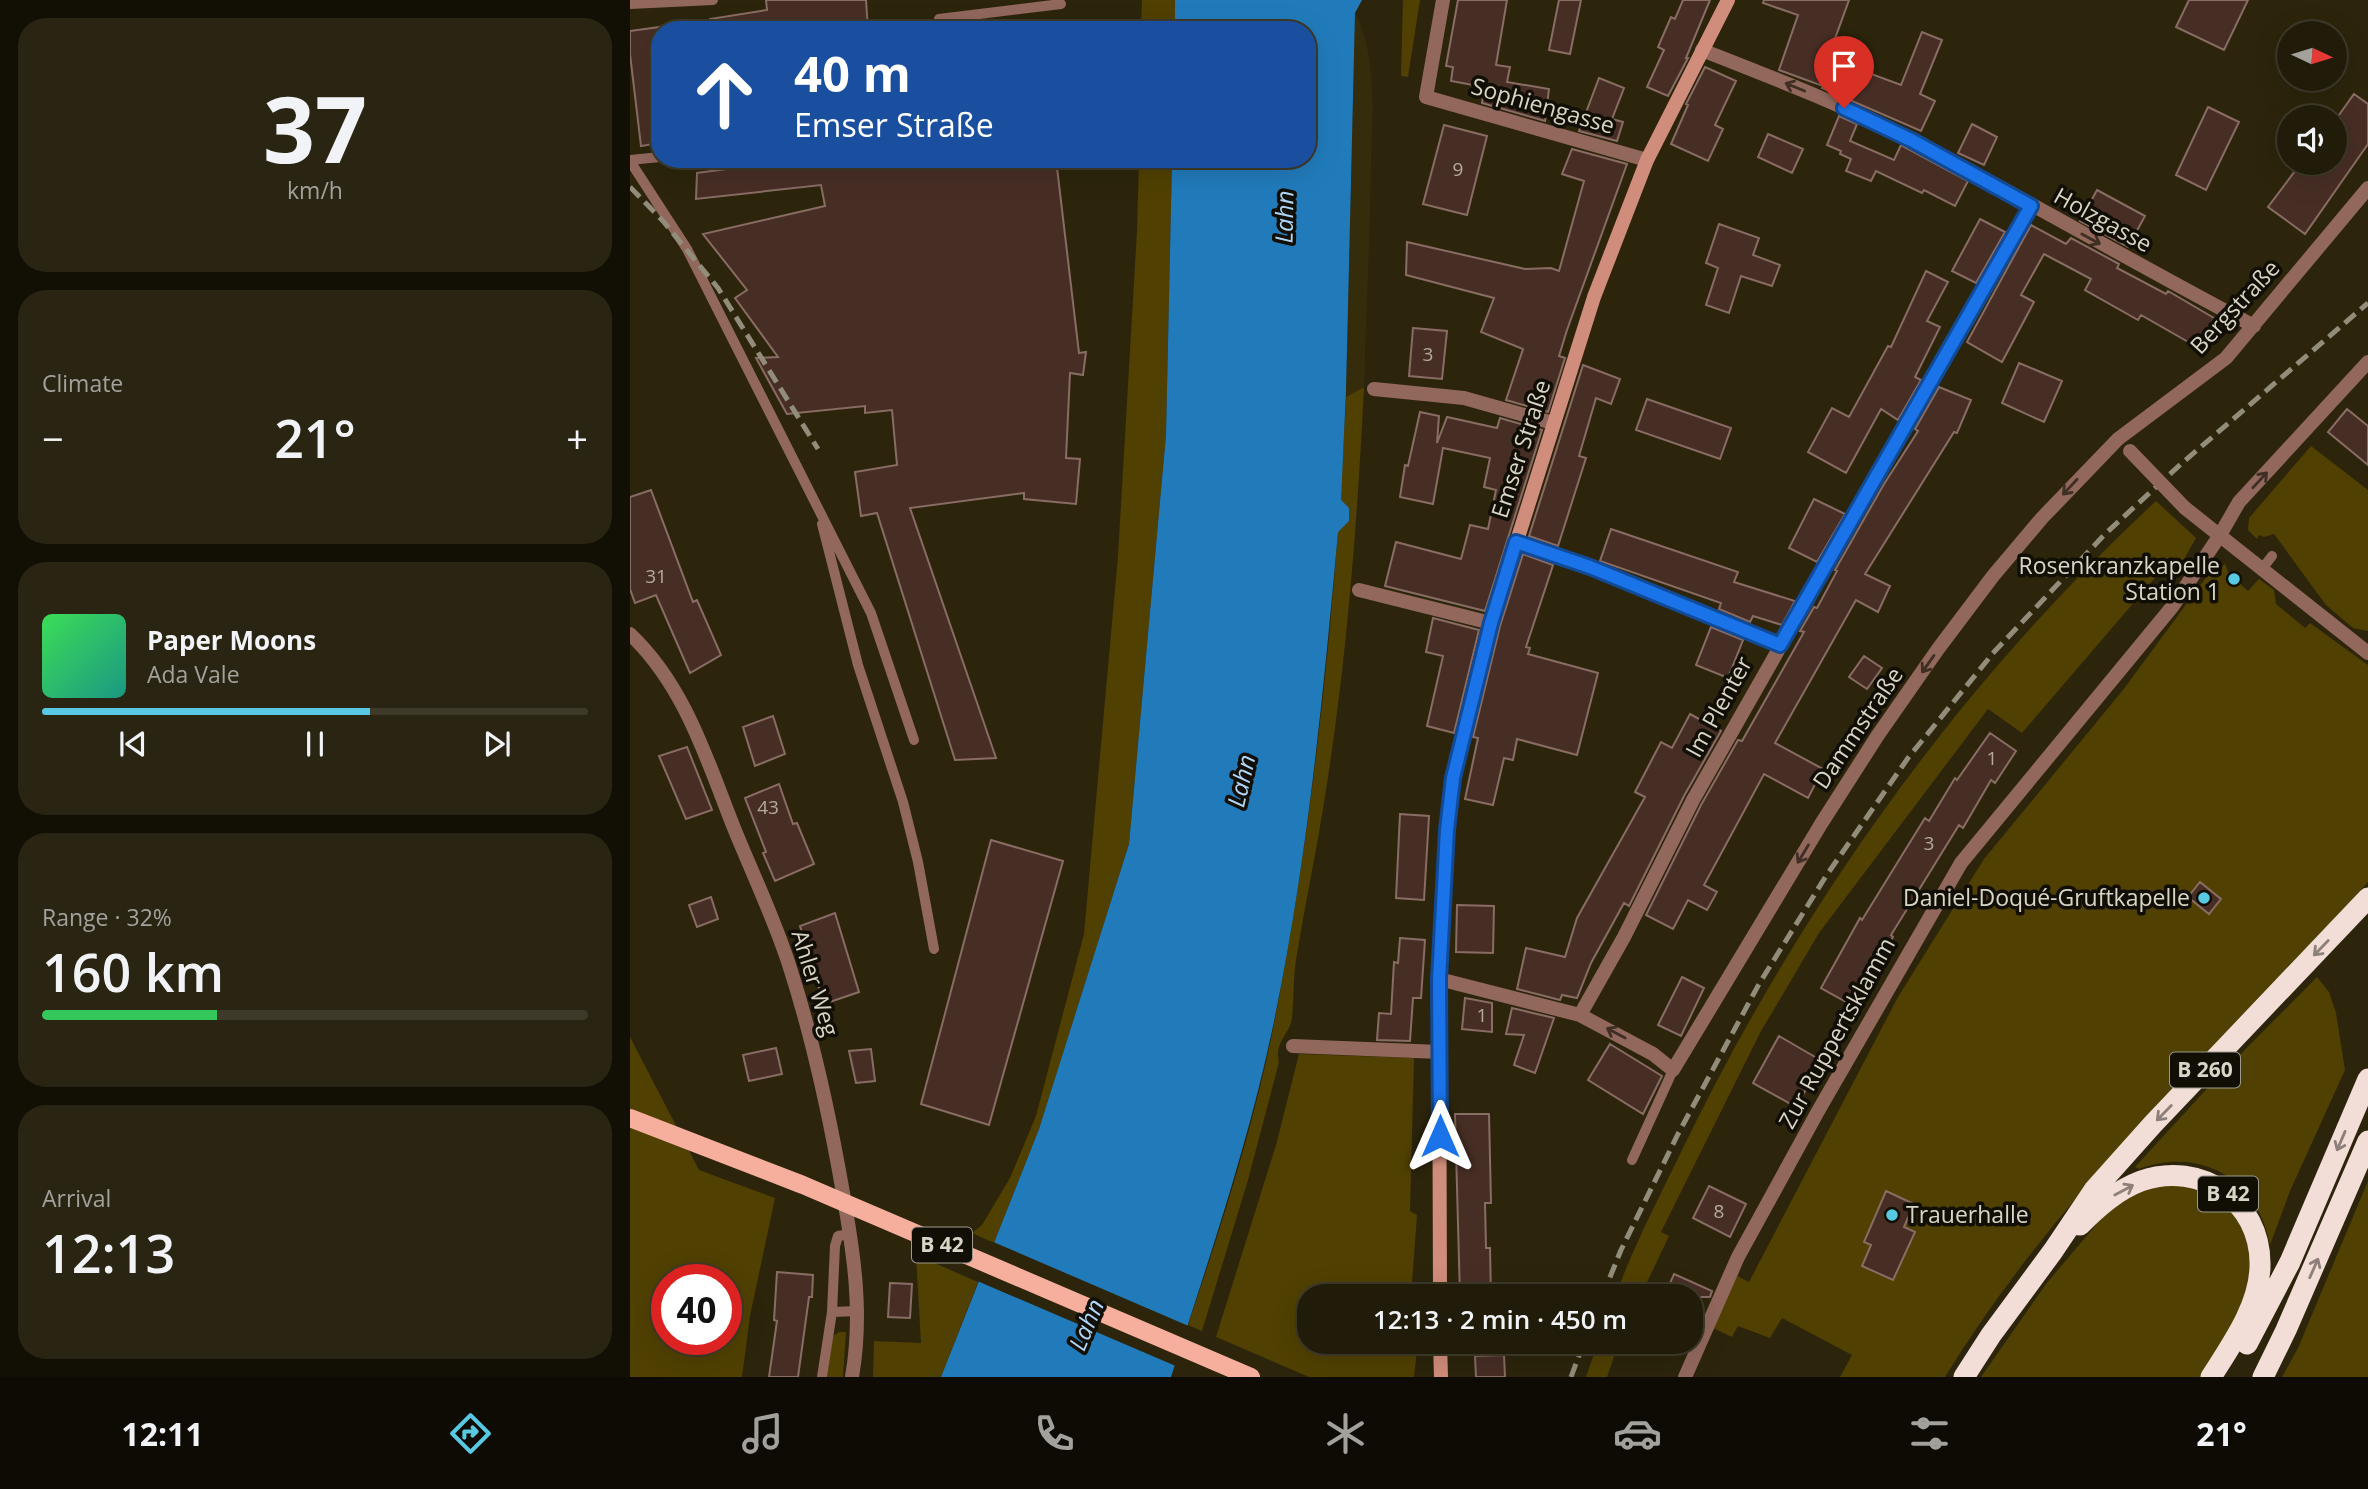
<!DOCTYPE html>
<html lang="en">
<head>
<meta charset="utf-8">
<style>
	:root { --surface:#211c09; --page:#292512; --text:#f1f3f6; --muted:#a2a19c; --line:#3e3a2a; --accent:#57c9e2 }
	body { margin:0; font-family:"Open Sans",sans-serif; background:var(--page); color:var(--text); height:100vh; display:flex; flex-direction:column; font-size:26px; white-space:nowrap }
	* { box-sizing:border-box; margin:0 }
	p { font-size:23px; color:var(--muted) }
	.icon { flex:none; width:38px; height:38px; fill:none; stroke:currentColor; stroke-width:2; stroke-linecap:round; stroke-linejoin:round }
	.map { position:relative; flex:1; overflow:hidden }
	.sheet { display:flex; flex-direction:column; gap:18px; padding:18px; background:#120f05; width:630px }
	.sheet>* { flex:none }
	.banner { position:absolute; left:21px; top:21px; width:665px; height:147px; border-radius:28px; box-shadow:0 7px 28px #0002,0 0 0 2px var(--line); background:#1a4fa0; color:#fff; overflow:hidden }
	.needle { width:46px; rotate:94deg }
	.controls { position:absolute; left:1647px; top:21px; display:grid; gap:14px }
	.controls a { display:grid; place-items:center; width:70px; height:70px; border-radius:50%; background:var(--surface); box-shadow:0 7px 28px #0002,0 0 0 2px var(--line); font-size:35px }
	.speed { position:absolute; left:21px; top:1264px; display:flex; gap:14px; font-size:35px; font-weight:700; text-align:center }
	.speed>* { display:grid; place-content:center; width:91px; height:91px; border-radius:50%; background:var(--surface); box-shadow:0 7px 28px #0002,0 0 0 2px var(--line); line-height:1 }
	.speed .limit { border:10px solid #d22; background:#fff; color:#111 }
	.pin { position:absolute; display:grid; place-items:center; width:60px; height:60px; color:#fff; margin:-72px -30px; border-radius:50% 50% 50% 0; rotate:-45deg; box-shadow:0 0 7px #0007 }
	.pin .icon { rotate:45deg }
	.me { position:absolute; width:77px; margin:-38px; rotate:0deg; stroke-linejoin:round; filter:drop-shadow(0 0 5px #0008) }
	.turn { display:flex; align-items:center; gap:24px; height:147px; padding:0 28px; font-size:32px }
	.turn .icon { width:91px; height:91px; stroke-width:2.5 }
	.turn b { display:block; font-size:49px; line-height:60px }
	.big { font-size:52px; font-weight:600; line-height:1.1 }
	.sheet .card { flex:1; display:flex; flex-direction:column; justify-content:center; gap:10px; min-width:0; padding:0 24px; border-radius:28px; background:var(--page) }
	.sheet .dial { align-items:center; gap:0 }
	.dial b { font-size:91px; line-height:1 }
	.song { display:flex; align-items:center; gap:21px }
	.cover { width:84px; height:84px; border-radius:10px; background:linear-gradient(135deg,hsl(130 70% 55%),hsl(170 70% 35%)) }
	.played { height:7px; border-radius:4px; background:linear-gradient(90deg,var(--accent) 60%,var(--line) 60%) }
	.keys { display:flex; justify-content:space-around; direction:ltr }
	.heat { display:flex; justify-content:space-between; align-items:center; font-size:38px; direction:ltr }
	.charge { height:10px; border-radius:5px; background:linear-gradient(90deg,#34c759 32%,var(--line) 0) }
	.trip { position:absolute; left:667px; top:1284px; width:406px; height:70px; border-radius:28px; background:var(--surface); box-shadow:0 7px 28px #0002,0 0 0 2px var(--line); font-weight:600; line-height:70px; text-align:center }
	.dock { display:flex; height:112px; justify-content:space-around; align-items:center; background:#0d0b04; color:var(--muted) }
	.dock .icon { width:49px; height:49px }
	.dock .active { color:var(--accent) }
	.dock b { font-size:32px; color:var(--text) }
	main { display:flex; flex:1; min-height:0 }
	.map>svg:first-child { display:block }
	.green { fill:#504002; fill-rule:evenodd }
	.sand { fill:#352c0b }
	.water { fill:#217bbb }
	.pier { fill:#2c250c }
	.building { fill:#472e25; stroke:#896c63; stroke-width:2 }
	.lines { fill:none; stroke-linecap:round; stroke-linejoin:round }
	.lane { stroke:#92685d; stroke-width:10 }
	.street { stroke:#92685d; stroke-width:14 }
	.secondary { stroke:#d18d7b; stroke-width:14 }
	.highway { stroke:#f3ddd7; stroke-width:21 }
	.rail { stroke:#928d7a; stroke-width:5; stroke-dasharray:14 7; stroke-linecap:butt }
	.street-bridge { stroke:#92685d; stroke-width:14 }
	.primary-bridge { stroke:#f6af9d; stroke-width:18 }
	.oneway { stroke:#3e2e24 }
	.oneway2 { stroke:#8d8078 }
	.route-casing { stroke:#114b97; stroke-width:18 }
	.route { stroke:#1a73e8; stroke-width:12 }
	.poi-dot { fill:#57c9e2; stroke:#110e05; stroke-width:2.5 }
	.labels { text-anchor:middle; stroke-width:7; stroke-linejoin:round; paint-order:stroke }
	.number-label { font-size:19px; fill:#b4ab9e }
	.shield { fill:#110e05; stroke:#9d998c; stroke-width:2 }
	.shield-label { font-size:21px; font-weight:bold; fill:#d9d5c6 }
	.street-label { font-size:23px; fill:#d9d5c6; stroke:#110e05 }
	.poi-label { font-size:23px; fill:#d9d5c6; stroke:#110e05; text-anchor:end }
	.water-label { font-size:24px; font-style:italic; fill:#afd6f8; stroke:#110e05 }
</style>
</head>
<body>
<main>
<section class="sheet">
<div class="card dial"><b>37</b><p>km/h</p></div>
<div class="card"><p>Climate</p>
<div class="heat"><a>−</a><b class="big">21°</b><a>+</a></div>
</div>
<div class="card">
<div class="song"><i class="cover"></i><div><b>Paper Moons</b><p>Ada Vale</p></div></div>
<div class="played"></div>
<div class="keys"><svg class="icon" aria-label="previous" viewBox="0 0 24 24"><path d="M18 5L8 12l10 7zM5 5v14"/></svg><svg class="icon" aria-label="pause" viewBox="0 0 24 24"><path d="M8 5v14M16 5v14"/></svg><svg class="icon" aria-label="next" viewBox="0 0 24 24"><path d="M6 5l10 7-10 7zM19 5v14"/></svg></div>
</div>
<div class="card"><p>Range · 32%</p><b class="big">160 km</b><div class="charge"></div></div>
<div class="card"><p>Arrival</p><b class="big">12:13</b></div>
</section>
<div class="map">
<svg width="1738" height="1377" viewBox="0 0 1738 1377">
	<rect width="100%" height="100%" fill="#2c250c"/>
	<!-- green -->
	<path class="green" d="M512,0H545V30H511Z
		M773,0H790L778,77L771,76Z
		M509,159H542L536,435L499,844L409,1129L364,1243L342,1233L352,1225L380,1178L406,1116L454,934L488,556L507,231Z
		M734,387C727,529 716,669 693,809C685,859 674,909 666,960C663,979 664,999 662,1018C660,1034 644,1042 649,1062L618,1180L572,1331L558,1325C591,1227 624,1126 644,1024C684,818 706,607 716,397Z
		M1681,446L1738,490V631L1723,628L1696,605L1644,534L1634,537L1629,535L1627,539L1618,530L1619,518Z
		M1526,501L1566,538L1550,566L1542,558L1392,733L1358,709L1189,933L1130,1033L1031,1232L1039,1236L1010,1297H985C1003,1247 1028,1200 1051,1152C1168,910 1328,684 1526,501Z
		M1595,564L1602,581H1607L1618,591L1629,579L1644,590L1646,604L1675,628L1680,623L1738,665V882C1593,1045 1429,1190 1315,1377H1210L1222,1355L1152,1318L1140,1338L1108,1326L1102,1337L1083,1328L1107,1276L1119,1282L1268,997L1354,859L1493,690L1577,576Z
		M1687,977L1699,992L1706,1013L1715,1070L1660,1191L1640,1245C1628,1180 1572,1146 1509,1169L1505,1167L1584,1081Z
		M0,1037L69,1170L145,1198L120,1316L112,1377H0ZM37,1279H96V1339H37Z
		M669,1054L784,1058L780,1211L787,1215L781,1297H679V1342H788L784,1377H679L586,1337L646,1145Z
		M1738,1181V1377H1652L1668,1348Z
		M1538,1183C1552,1186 1573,1187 1585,1194C1594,1200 1600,1210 1606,1219C1641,1272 1600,1330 1572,1377H1351L1416,1284L1481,1207L1512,1189Z
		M286,1255L348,1282L311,1377H243L244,1341L291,1343Z
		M209,1332H216L213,1377H197L203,1336Z
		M968,1342H989L977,1377H956Z"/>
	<!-- sand -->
	<path class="sand" d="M725,12C748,59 742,116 741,166C740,240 736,314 734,387L716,397Z"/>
	<!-- water -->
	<path class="water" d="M545,0H732L725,13L716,391L711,500L719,508V521L708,532C693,697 677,864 643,1026C618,1145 578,1261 541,1377H311L409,1129L499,844L536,435L542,159H677V30H545Z"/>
	<!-- pier -->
	<path class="pier" d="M361,1241L561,1327L548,1367L345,1280Z"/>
	<!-- building -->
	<path class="building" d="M136,0H236L238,30H81L80,19L137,10Z
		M828,0H877L866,65L880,67L877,82L919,89L915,121L852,103L854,87L821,81L823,67L816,66Z
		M929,0H951L940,54L919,50Z
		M1053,0H1080L1056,58H1058L1038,96L1017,87L1034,50L1028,47L1041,17L1045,19Z
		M1134,0H1219L1198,58L1271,85L1292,32L1312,40L1290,94L1305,101L1291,131L1192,88L1193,86L1149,70L1168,15L1133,3Z
		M1559,0H1618L1594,50L1546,27Z
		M30,27V143L11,146L0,54V31Z
		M1075,67L1106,81L1085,125L1093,129L1078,161L1041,144L1058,105L1056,104Z
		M969,78L994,88L982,119L993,122L987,141L949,131Z
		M1724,94L1738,104V144L1675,234L1638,207L1671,163H1704V122Z
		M1578,107L1609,122L1576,190L1546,175Z
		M1209,116L1227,124L1220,141L1264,160L1271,145L1338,181L1325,206L1294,190L1292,193L1246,171L1241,181L1216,171L1221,159L1210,154L1211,151L1197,145Z
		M1342,124L1367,137L1354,165L1328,153Z
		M814,125L857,136L837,215L793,204Z
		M1138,134L1173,149L1162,173L1128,157Z
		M942,149L997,164L937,330L929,356L935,358L918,412L876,400L893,349L851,332L864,298L776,275L777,242L895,269L921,268L929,271L954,181L932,174Z
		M170,159H426L449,353L456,352L453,375L440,373L436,458L450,459L446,504L394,499V493L280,508L366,758L325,760L247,513L231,516L225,472L267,465L262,410L235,413V406L157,414L126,358L148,357L105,298L117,290L73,234L195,206L191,185L66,199L67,173Z
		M1467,190L1515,216L1498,247L1450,221Z
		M1350,219L1375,232L1346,283L1322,271Z
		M1089,224L1129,238L1123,255L1150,265L1142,286L1111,276L1099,313L1076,305L1088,268L1076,263Z
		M1401,225L1436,244L1441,238L1489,264L1487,268L1536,294L1538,291L1584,318L1567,347L1511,315L1508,320L1455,290L1461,279L1414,254L1391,295L1404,302L1372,362L1337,342Z
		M1296,271L1318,282L1297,321L1310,327L1285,377L1291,380L1268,420L1251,409L1216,473L1178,452L1202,408L1219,417L1258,346L1261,347Z
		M783,328L817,331L812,379L779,376Z
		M1389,363L1432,381L1414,422L1372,403Z
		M953,365L990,379L981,404L966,398L949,456L956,458L928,546L899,536Z
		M1309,387L1341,400L1327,433L1324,432L1235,574L1260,586L1248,612L1226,600L1145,743L1193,769L1178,798L1134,774L1074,885L1087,892L1077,910L1058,900L1043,929L1016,915L1071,805L1108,740L1112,741L1174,632L1170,631L1184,607L1187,608L1207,571L1205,570L1254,484L1288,431L1285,429Z
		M1017,399L1101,428L1090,459L1006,430Z
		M1717,409L1738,426V465L1698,432Z
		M790,412L809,416L807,443L817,417L867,428L870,418L912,430L855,611L755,586L766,542L831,559L840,525L858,529L866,490L854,487L860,458L813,448L803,504L770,497L775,465L778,466Z
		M21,490L63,602L67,600L91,655L60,673L26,595L5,603L0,589V497Z
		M1184,499L1215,514L1187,562L1159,548Z
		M981,529L1108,572L1104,582L1165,601L1152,625L1123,616L1120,622L1089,609L1091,603L970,561Z
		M893,554L923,565L896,647L900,648L898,654L968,673L947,755L887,739L883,760L874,758L863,805L835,799L848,738L843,737L870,626Z
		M803,618L849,630L824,733L797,726L813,656L796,652Z
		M1081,627L1113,640L1098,678L1066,665Z
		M1234,656L1252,668L1237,689L1219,677Z
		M1060,714L1091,731L1054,796L999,906L994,903L961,963L947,998L932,995L930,1000L887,989L896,948L935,957L947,918L1015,797L1005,792L1031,742L1042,748Z
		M143,716L155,754L125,766L113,727Z
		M1360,733L1386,751L1365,783L1361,780L1333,828L1329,825L1261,935L1263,937L1225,1007L1191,988L1230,918L1232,920L1295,818L1299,821L1325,778L1327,780Z
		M57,747L82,810L56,819L29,756Z
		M149,784L163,824L167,823L184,864L145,881L133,853L136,852L115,798Z
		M770,814L799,816L794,900L766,898Z
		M361,840L433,861L359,1125L291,1104Z
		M1570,882L1591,899L1579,914L1558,897Z
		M81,897L88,919L67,927L59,905Z
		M827,905L864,906L863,953L826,952Z
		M205,913L229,992L194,1004L170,926Z
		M770,938L795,940L791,998H783L780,1041L747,1040L749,1013L761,1014L764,962L768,963Z
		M1052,977L1074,988L1051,1036L1028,1025Z
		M835,998L862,1003V1032L832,1029Z
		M882,1008L924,1018L905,1073L884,1065L894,1035L876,1034Z
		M1149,1036L1192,1061L1166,1107L1123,1083Z
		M980,1044L1032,1076L1013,1114L958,1080Z
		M146,1048L152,1074L119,1081L113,1055Z
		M241,1049L245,1081L226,1083L219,1051Z
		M825,1114H859L861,1203H855L856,1248H860L861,1297H830Z
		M1079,1186L1116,1204L1100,1237L1063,1218Z
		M1256,1191L1284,1204L1274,1227L1285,1232L1263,1280L1232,1266L1241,1245L1234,1242Z
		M147,1272L183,1275L182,1297H179L168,1377H139L147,1321L144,1320Z
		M1044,1274L1082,1291L1080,1297H1034Z
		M260,1283L282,1284L280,1318L258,1317Z
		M874,1355L875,1377H846L845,1356Z"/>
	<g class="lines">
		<!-- lane -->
		<path class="lane" d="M0,4L83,0
			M310,30L309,19L431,4
			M0,160L30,157
			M0,161L57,249L241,613L284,740
			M192,524L228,665L273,802L288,862L304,949
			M1632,569L1642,556
			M1002,1160L1043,1070
			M202,1312L229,1311
			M192,1377L202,1312L205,1246L208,1236L220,1234"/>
		<!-- street -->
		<path class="street" d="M813,0L796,97L1017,160
			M1072,50C1143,78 1214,105 1282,140C1397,200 1509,266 1624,326
			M744,389L834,398L923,423
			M1555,508L1738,653
			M886,542L960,567L1150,645
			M729,590L861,623
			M0,634C55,686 77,760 104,828C123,875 146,922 161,971C184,1043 200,1118 213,1193C224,1255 233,1314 222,1377
			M809,979L950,1015L1023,1054L1043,1070L1191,824L1248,735L1308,649L1363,576L1412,518L1488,439L1596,358L1738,188
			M950,1015L994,937L1063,800L1401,206
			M663,1046L810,1052
			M1055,1377L1108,1257L1187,1113L1331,863L1542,607L1590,535L1609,502L1738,362"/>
		<!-- secondary -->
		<path class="secondary" d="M810,1297L809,979L817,829L823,778L861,623L964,297L1017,160L1098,0
			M810,1342L811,1377"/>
		<!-- highway -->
		<path class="highway" d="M1450,1225C1468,1207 1487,1190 1511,1181C1570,1160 1631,1201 1630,1265C1630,1305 1602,1344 1581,1377
			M1617,1344L1660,1262L1738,1079
			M1334,1377L1361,1335L1423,1251L1464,1190L1523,1124L1738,898
			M1633,1377L1656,1330L1738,1141"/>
		<!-- rail -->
		<path class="rail" d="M0,187L33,221L88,288L188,449
			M972,1297L991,1250L1048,1134L1129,984L1196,876L1278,758L1364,652L1475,534L1551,464L1738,303
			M941,1377L954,1342"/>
		<!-- street-bridge -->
		<path class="street-bridge" d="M1500,451L1555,508"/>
		<!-- primary-bridge -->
		<path class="primary-bridge" d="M0,1118L173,1185L621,1377"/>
	</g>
	<!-- one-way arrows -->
	<defs><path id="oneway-shaft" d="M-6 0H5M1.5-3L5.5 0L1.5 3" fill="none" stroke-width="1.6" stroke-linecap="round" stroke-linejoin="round" transform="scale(1.75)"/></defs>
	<g class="oneway">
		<use href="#oneway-shaft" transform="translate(1165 87) rotate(-158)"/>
		<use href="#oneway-shaft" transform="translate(1461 239) rotate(29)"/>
		<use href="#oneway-shaft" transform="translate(1630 480) rotate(-47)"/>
		<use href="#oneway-shaft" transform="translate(1440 487) rotate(133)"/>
		<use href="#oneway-shaft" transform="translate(1298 664) rotate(125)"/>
		<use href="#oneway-shaft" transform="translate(1173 854) rotate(121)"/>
		<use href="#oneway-shaft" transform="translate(986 1033) rotate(-152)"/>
	</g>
	<g class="oneway2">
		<use href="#oneway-shaft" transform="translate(1691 948) rotate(134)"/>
		<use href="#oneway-shaft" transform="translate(1534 1113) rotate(134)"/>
		<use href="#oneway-shaft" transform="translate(1711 1141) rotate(113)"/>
		<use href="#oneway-shaft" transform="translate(1494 1190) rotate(-28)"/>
		<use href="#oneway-shaft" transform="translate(1684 1268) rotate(-66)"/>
	</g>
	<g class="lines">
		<defs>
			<path id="route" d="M810,1136L809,979L817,830L823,778L861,623L886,542L960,567L1150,645L1401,206L1281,140L1214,108"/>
		</defs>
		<!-- route casing -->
		<use href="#route" class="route-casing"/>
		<!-- route -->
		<use href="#route" class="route"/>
	</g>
	<!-- markers -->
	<g class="poi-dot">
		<circle cx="1604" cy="579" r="7"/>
		<circle cx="1574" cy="898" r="7"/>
		<circle cx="1262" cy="1215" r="7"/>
	</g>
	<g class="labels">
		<!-- number labels -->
		<g class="number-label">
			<text x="828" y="176">9</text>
			<text x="798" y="361">3</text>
			<text x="26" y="583">31</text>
			<text x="1362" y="765">1</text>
			<text x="138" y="814">43</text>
			<text x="1299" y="850">3</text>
			<text x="852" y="1022">1</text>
			<text x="1089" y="1218">8</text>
		</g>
		<!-- shield labels -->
		<g class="shield">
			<rect x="1540" y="1052.5" width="70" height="35" rx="5"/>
			<rect x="1568" y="1176.5" width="60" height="35" rx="5"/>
			<rect x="282" y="1227.5" width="60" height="35" rx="5"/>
		</g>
		<g class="shield-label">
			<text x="1575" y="1077">B 260</text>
			<text x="1598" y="1201">B 42</text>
			<text x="312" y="1252">B 42</text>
		</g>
		<!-- street labels -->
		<g class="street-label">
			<text transform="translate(913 106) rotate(16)" y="8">Sophiengasse</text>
			<text transform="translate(1473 220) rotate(29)" y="8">Holzgasse</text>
			<text transform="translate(1605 307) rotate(-47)" y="8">Bergstraße</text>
			<text transform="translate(891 449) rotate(-72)" y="8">Emser Straße</text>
			<text transform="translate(1089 707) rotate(-61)" y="8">Im Plenter</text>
			<text transform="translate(1228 728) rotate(-56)" y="8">Dammstraße</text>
			<text transform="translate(185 983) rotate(73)" y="8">Ahler Weg</text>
			<text transform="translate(1207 1033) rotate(-61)" y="8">Zur Ruppertsklamm</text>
		</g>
		<!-- poi labels -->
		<g class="poi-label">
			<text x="1590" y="574">Rosenkranzkapelle<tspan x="1590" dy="26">Station 1</tspan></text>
			<text x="1560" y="906">Daniel-Doqué-Gruftkapelle</text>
			<text x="1276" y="1223" text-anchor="start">Trauerhalle</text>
		</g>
		<!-- water labels -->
		<g class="water-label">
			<text transform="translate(655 217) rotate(-89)" y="8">Lahn</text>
			<text transform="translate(612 781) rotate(-77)" y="8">Lahn</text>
			<text transform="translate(457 1325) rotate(-67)" y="8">Lahn</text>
		</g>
	</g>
</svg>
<div class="controls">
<a><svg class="needle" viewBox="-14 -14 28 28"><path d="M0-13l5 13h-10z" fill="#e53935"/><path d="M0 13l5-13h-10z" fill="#a2a19c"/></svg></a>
<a><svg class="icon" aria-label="sound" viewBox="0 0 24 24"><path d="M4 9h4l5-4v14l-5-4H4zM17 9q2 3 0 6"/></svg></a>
</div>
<div class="speed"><div class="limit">40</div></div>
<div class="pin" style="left:1214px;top:108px;background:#d93025"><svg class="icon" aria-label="arrive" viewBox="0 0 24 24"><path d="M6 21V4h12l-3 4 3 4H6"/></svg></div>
<svg class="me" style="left:810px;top:1136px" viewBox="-20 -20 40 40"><path d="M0-17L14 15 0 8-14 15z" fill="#1a73e8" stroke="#fff" stroke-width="4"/></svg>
<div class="trip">12:13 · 2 min · 450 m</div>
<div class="banner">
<div class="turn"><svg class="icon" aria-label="ahead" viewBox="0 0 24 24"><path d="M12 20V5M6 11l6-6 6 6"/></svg><div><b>40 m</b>Emser Straße</div></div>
</div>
</div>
</main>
<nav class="dock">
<b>12:11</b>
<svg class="icon active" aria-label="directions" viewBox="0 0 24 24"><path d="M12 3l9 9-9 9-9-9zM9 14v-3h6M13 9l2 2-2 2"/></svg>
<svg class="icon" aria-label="music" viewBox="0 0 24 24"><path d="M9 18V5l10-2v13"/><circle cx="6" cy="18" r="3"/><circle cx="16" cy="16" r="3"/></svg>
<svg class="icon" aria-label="phone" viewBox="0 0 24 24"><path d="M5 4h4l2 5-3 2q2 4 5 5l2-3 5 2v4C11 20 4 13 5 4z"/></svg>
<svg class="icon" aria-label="climate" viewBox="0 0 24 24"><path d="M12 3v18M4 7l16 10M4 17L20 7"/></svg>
<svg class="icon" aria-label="car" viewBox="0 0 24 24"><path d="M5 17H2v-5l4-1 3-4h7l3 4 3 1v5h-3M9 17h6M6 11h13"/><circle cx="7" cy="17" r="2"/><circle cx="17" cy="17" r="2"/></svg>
<svg class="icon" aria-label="filters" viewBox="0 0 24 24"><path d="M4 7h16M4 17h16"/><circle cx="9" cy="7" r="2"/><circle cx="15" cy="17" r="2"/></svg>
<b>21°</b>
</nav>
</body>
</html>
